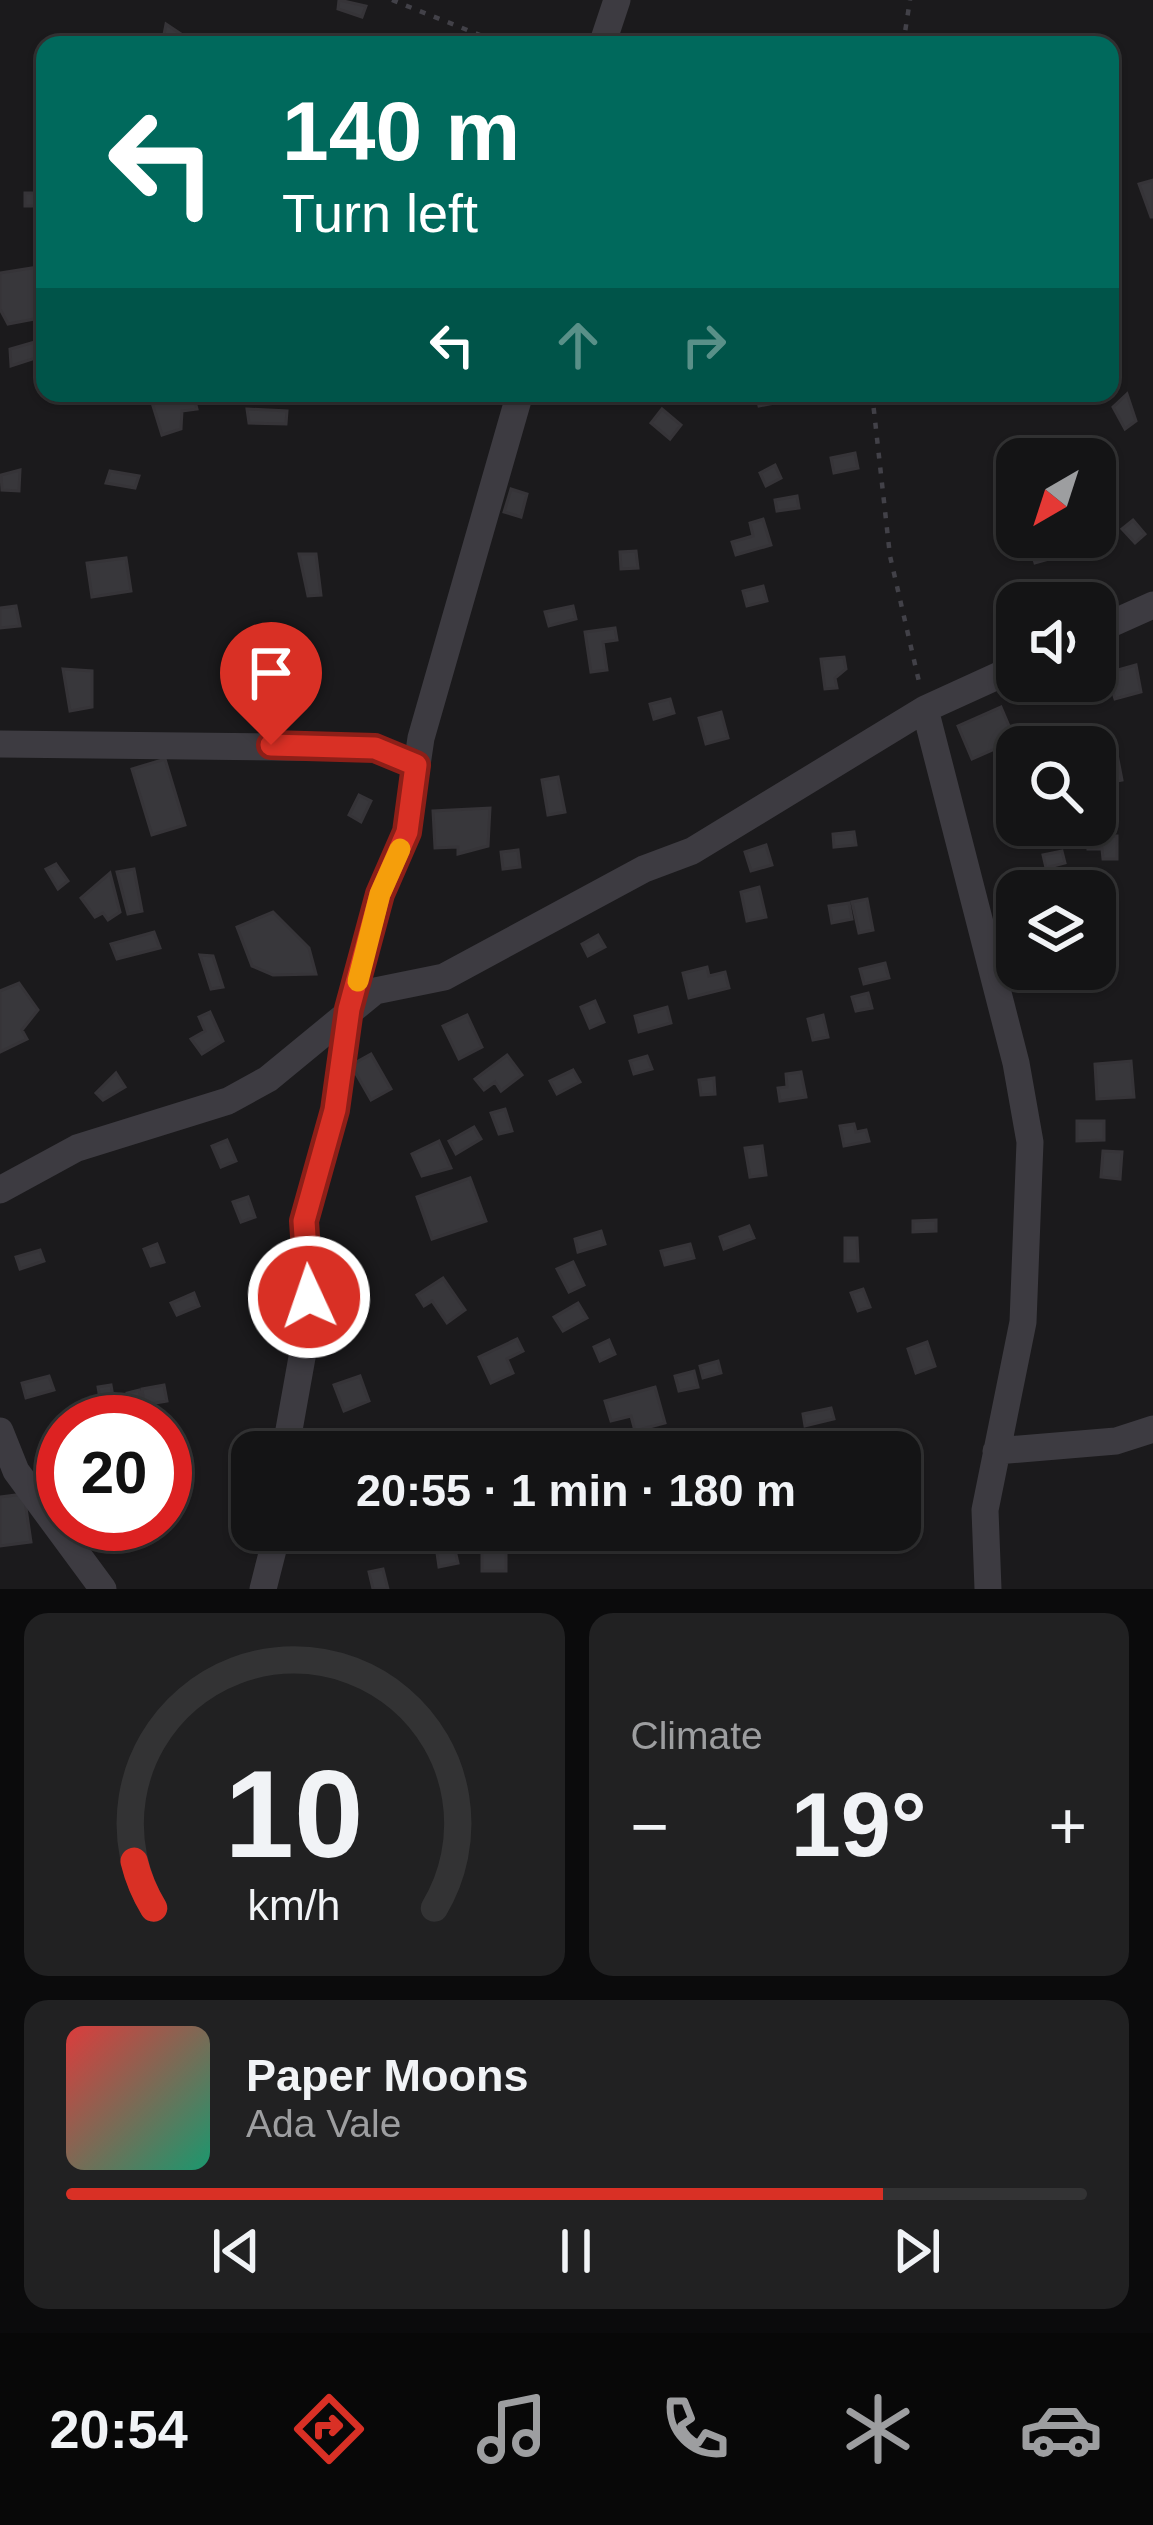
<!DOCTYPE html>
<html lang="en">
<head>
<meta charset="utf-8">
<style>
	:root { --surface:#141415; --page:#212122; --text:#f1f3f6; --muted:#9d9ea0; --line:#333334; --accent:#d93025 }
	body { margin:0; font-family:Arial,sans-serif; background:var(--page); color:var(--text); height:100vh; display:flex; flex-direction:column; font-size:45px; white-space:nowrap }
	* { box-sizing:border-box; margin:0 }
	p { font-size:39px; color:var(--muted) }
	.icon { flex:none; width:66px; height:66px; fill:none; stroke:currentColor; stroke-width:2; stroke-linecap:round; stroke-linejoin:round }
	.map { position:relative; height:1589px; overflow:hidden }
	.side { display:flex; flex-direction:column; gap:24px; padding:24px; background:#0b0b0c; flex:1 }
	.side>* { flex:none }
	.guide { position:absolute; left:36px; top:36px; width:1083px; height:366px; border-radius:24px; box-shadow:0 3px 9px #0004,0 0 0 3px var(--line); background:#00695c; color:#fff; overflow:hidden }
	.needle { width:78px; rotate:219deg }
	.tools { position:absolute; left:996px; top:438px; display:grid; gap:24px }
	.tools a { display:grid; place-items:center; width:120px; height:120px; border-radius:24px; background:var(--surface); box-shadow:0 3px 9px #0004,0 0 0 3px var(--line); font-size:60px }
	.speed { position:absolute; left:36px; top:1395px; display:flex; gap:24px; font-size:60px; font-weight:700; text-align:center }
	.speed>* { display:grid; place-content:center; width:156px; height:156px; border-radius:50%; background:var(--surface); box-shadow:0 3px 9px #0004,0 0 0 3px var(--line); line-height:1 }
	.speed .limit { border:18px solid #d22; background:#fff; color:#111 }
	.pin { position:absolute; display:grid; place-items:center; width:102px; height:102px; color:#fff; margin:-123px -51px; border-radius:50% 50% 50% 0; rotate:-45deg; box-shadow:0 0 12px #0007 }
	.pin .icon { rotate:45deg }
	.me { position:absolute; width:132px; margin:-66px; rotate:357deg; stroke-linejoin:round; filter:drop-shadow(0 0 9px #0008) }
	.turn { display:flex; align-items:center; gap:42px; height:252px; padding:0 48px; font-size:54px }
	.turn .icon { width:156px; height:156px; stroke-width:2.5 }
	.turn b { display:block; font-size:84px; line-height:102px }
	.lanes { display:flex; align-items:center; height:114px; padding:0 48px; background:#0003; justify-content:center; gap:60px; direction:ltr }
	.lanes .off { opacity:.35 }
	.big { font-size:90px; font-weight:600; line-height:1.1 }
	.side .tile { flex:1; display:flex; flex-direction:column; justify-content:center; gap:18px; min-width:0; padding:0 42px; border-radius:24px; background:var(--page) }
	.side .dial { align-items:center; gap:0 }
	.dial svg { height:312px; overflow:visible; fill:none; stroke:var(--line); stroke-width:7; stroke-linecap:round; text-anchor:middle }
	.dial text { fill:var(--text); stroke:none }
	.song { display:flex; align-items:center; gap:36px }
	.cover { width:144px; height:144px; border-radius:18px; background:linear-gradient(135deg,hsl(0 70% 55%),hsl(160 70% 35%)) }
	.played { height:12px; border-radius:6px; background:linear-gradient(90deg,var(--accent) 80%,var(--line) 80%) }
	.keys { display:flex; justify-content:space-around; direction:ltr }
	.heat { display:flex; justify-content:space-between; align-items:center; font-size:66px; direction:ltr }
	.side .tiles { flex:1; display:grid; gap:24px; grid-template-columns:1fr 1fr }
	.tile:last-child { grid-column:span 2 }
	.trip { position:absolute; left:231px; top:1431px; width:690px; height:120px; border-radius:24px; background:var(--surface); box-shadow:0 3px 9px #0004,0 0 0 3px var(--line); font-weight:600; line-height:120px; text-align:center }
	.tab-bar { display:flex; height:192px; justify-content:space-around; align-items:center; background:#080808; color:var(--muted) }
	.tab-bar .icon { width:84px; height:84px }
	.tab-bar .on { color:var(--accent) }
	.tab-bar b { font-size:54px; color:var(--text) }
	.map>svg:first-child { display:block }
	.building { fill:#38373b; stroke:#363438; stroke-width:3 }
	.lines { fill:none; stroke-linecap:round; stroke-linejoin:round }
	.path { stroke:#424148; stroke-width:4.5; stroke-dasharray:6 9; stroke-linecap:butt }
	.minor { stroke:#3d3b41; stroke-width:27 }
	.route-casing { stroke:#8d1f18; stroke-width:30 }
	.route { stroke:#d93025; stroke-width:21 }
	.slow { stroke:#f59e0b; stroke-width:21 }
</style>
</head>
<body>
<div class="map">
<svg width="1153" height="1589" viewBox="0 0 1153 1589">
	<rect width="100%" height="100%" fill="#1b1a1c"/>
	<!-- building -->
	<path class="building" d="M339,0L366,6L362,17L338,9Z
		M166,24L181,34L180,45H162Z
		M1153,180V217H1151L1139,184Z
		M25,193H45V206H25Z
		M44,266L45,317L8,324L0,309V273Z
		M45,339V355L11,366L10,349Z
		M149,393H193L197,409L182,411L181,429L162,435Z
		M756,393H784L785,401L759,406Z
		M1127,394L1136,421L1125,429L1113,407Z
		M247,409L287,411L286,424L249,423Z
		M662,409L681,425L670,439L651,423Z
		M855,453L858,468L834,473L831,458Z
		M775,465L781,478L766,486L760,473Z
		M20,470L19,491L2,490L1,475Z
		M110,471L139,476L135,488L106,483Z
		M511,489L527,494L521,517L504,512Z
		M797,496L799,508L777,511L775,500Z
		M763,519L771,545L736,555L732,542L753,536L750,523Z
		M1133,520L1145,534L1135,543L1122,529Z
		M1042,539L1049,559L1035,563L1029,543Z
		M636,551L638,568L621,569L620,552Z
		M299,554H316L321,595L308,596Z
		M126,558L131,591L92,597L87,563Z
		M763,586L767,601L747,606L743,591Z
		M16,606L20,626L0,628V608Z
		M573,606L576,619L549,626L545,612Z
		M615,628L617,640L603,642L607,670L591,672L585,632Z
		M844,657L846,669L835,678L837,688L825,689L821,659Z
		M1136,665L1141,692L1115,699L1107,673Z
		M63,669L92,671V707L70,711Z
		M279,673L286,704L271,707L265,676Z
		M1054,681L1060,695L1037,703L1031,690Z
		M670,699L674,713L654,719L650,704Z
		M1001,707L1015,740L972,759L958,726Z
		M721,712L728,738L706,744L699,718Z
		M1116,749L1122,780L1095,785V753Z
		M165,759L185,825L152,835L132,769Z
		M558,777L565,812L548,815L542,780Z
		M359,795L371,801L361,822L349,815Z
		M490,808L488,846L458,854V847L435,848L433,811Z
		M854,832L856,845L834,847L833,834Z
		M1088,836H1117V859H1103L1102,849H1088Z
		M766,845L772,865L751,871L745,852Z
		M518,850L520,867L503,869L501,852Z
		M1062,851L1065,863L1046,868L1043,855Z
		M56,864L68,881L58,889L46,869Z
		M134,869L142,911L128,914L117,872Z
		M110,873L120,912L108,920L103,913L95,917L81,898Z
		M759,887L766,917L747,921L741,892Z
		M867,899L873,930L859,933L852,902Z
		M849,903L852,919L832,923L829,906Z
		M273,912L309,948L316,974L273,975L252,966L237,927Z
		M154,932L160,948L117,959L111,944Z
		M598,935L605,947L588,956L582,944Z
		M200,955L213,956L223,987L211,989Z
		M885,963L889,978L864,984L860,969Z
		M707,967L709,976L725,972L729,988L689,998L683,973Z
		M19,983L38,1010L22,1030L27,1039L0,1052V991Z
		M868,993L872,1008L856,1011L852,997Z
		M595,1001L604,1022L590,1028L581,1007Z
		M667,1007L671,1023L639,1032L635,1016Z
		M210,1012L223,1041L202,1054L191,1039L205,1031L199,1017Z
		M467,1015L482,1047L459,1059L443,1026Z
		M823,1015L828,1037L813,1040L808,1019Z
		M371,1054L391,1089L371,1100L351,1065Z
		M507,1055L522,1075L501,1091L495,1082L484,1090L475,1079Z
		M647,1056L652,1069L634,1074L630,1061Z
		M1131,1061L1134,1097L1097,1099L1095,1064Z
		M573,1070L580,1082L557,1094L550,1081Z
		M801,1072L806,1097L780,1101L778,1088L787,1087L786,1074Z
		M116,1073L125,1087L103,1100L96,1093Z
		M714,1078L715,1094L701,1095L699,1080Z
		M505,1109L512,1131L499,1134L491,1113Z
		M1077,1121H1104V1140L1077,1141Z
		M854,1124L856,1132L866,1130L869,1141L844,1146L840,1126Z
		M474,1127L481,1139L456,1154L449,1141Z
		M227,1140L236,1161L221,1167L212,1146Z
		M439,1141L451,1168L422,1176L412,1154Z
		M762,1146L766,1175L750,1177L745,1148Z
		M1103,1151L1122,1152L1120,1179L1101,1177Z
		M470,1178L486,1221L432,1239L417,1197Z
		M248,1197L255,1217L241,1222L233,1202Z
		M936,1220V1231L913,1232V1221Z
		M749,1226L754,1238L724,1249L720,1237Z
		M601,1231L605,1244L578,1252L575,1239Z
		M845,1238H857L858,1261H845Z
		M157,1244L164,1262L151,1266L144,1249Z
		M690,1244L694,1258L665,1265L661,1251Z
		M40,1250L44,1261L20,1269L16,1257Z
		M573,1262L584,1285L569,1292L557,1269Z
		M443,1278L465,1310L447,1323L432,1301L424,1306L417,1295Z
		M863,1289L870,1307L858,1311L851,1293Z
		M194,1293L199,1306L177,1315L171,1303Z
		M578,1303L587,1318L563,1331L554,1317Z
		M517,1339L523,1351L507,1359L513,1373L491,1383L479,1357Z
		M609,1340L615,1354L600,1361L594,1347Z
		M927,1342L935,1366L916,1373L908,1349Z
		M718,1361L721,1373L703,1378L700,1366Z
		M694,1371L698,1387L679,1391L675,1376Z
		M49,1376L54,1390L26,1398L22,1383Z
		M360,1376L369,1401L344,1411L334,1385Z
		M111,1385L116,1414L103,1416L98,1387Z
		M164,1385L167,1401L144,1405L142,1389Z
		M655,1387L665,1423L635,1431L631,1416L611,1421L605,1401Z
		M139,1390L143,1408L153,1406L157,1422H133L127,1393Z
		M831,1408L834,1419L805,1426L803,1414Z
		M622,1433L626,1452H614L610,1436Z
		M24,1494L31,1542L0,1546V1497Z
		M455,1550L458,1563L439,1567L437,1553Z
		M482,1552H506V1571H482Z
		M383,1569L388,1589H373L369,1572Z"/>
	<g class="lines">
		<!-- path -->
		<path class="path" d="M392,0L505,45
			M903,45L910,0
			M872,393L890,556L920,686"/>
		<!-- minor -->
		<path class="minor" d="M602,45L617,0
			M1095,631L1153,605
			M0,744L375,748L416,765
			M0,1190L77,1148L228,1101L268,1079L375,991L444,977L644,869L692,851L925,709
			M0,1431L16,1471L103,1589
			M996,1451L1116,1441L1153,1429
			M285,1452L308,1324L304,1221L335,1110L349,1009L380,894L407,832L421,738L520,393
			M263,1589L278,1530
			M988,1589L985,1510L1023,1322L1030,1142L1016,1063L925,709L1017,667"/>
	</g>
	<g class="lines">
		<defs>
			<path id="route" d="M271,745L375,748L416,765L407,832L380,894L349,1009L335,1110L304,1221L309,1297"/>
		</defs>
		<!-- route casing -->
		<use href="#route" class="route-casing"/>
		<!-- route -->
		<use href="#route" class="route"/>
		<!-- slow -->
		<path class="slow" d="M358,981L380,894L400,849"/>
	</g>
</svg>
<div class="tools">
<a><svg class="needle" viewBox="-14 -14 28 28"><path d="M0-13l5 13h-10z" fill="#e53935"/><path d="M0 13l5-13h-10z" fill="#9d9ea0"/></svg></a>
<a><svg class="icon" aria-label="sound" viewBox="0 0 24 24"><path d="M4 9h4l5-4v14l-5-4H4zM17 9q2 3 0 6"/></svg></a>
<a><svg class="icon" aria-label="search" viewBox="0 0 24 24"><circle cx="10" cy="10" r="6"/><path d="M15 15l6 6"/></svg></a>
<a><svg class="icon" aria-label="layers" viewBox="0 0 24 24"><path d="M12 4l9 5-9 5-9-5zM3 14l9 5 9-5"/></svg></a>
</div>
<div class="speed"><div class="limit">20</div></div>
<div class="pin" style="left:271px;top:745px;background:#d93025"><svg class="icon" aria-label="arrive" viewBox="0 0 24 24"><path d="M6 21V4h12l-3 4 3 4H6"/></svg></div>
<svg class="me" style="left:309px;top:1297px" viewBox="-20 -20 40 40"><circle r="17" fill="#d93025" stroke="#fff" stroke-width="3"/><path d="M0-11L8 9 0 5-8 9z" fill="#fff"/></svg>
<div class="trip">20:55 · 1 min · 180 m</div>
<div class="guide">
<div class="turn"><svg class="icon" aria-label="left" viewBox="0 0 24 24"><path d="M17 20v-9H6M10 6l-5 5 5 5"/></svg><div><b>140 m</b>Turn left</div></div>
<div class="lanes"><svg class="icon" aria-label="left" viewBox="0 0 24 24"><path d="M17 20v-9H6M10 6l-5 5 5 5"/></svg><svg class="icon off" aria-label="ahead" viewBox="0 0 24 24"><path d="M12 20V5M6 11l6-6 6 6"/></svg><svg class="icon off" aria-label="right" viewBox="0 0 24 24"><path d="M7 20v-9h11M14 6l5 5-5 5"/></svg></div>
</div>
</div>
<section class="side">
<div class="tiles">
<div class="tile dial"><svg viewBox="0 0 100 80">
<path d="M14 69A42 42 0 1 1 86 69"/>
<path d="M14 69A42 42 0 0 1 9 57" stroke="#d93025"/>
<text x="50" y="56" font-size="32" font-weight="700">10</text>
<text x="50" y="72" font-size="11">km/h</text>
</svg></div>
<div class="tile"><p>Climate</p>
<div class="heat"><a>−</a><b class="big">19°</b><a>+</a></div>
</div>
<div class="tile">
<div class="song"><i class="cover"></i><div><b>Paper Moons</b><p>Ada Vale</p></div></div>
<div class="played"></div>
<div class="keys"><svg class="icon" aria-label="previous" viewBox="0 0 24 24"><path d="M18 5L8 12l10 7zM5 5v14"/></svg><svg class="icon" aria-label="pause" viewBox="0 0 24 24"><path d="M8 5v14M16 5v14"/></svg><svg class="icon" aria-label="next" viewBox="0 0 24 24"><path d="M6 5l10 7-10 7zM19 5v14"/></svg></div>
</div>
</div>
</section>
<nav class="tab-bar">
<b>20:54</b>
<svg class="icon on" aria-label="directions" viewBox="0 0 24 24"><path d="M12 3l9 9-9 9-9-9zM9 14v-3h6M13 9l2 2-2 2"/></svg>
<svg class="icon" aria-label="music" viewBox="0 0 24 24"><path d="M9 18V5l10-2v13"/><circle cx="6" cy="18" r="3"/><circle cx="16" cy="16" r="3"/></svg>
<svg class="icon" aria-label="phone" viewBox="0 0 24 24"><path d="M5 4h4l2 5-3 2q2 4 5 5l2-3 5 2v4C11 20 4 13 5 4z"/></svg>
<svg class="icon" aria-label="climate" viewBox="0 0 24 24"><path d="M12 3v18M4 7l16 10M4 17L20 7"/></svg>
<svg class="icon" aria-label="car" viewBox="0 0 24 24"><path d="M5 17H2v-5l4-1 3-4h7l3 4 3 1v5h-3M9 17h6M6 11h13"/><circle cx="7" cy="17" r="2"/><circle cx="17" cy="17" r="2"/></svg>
</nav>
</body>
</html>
